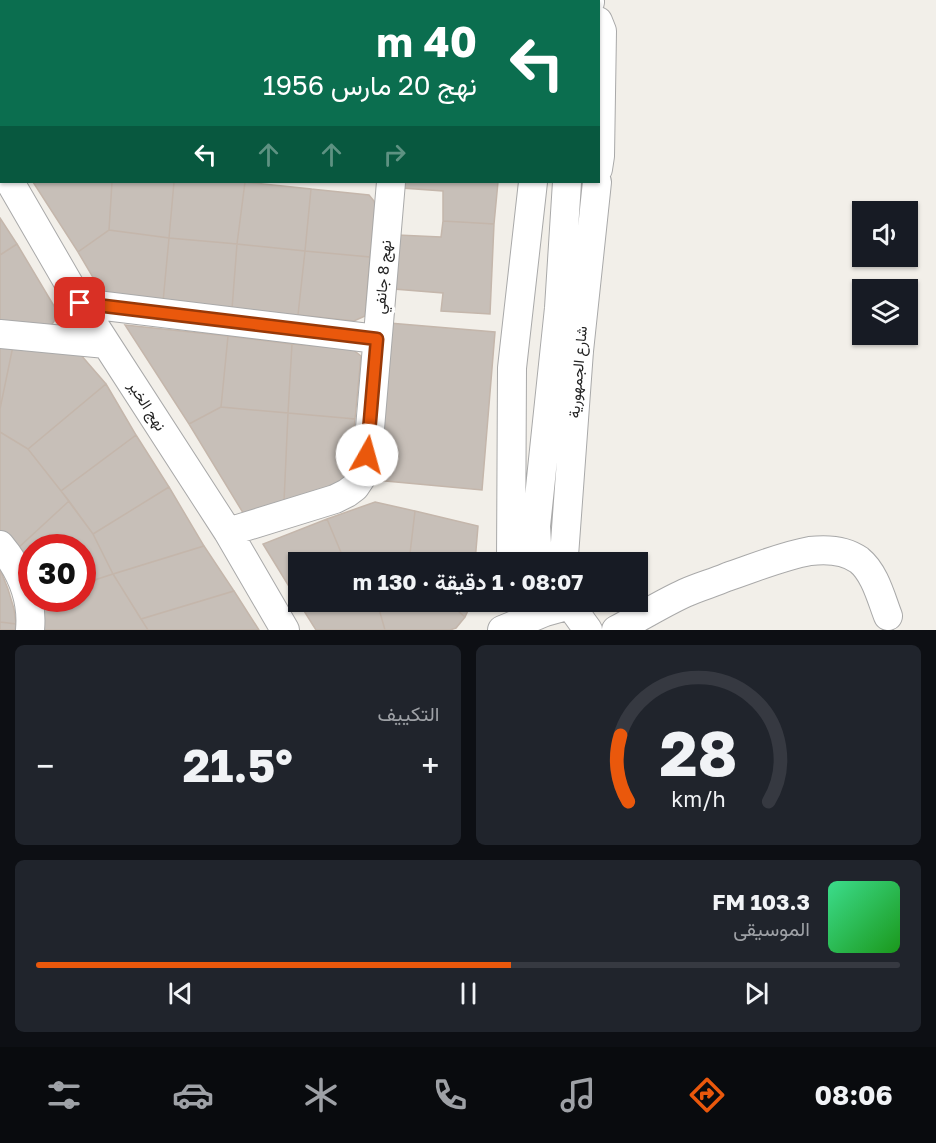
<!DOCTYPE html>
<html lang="ar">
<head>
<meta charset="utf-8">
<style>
	:root { --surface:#171b24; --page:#20242c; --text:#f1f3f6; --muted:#9ea1a6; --line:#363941; --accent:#ea580c }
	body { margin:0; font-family:"Golos Text",Vazirmatn,sans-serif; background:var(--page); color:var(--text); direction:rtl; height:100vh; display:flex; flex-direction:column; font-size:22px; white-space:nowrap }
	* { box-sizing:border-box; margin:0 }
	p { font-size:20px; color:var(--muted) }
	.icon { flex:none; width:33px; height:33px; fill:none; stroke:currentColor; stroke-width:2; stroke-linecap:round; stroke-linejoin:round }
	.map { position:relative; height:630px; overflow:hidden; direction:ltr }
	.drawer { display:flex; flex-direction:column; gap:15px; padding:15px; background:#0d0f14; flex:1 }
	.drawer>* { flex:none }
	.banner { position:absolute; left:0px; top:0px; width:600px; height:183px; box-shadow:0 2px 4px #0004; direction:rtl; background:#0b6e4f; color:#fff; overflow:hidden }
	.buttons { position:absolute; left:852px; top:201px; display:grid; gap:12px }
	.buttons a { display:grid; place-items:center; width:66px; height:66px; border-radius:0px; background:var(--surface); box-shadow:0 2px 4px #0004; font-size:30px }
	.speed { position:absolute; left:18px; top:534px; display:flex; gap:12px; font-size:30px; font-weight:700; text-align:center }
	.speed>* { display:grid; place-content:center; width:78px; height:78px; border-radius:50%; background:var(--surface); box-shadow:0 2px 4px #0004; line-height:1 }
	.speed .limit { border:9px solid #d22; background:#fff; color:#111 }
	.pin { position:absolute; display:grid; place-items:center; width:51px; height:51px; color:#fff; margin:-26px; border-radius:12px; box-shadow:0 3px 9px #0006 }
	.me { position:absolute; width:66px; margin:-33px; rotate:7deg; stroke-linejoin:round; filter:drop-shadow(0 0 4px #0008) }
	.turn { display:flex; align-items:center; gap:21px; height:126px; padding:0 24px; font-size:27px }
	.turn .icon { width:78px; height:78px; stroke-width:2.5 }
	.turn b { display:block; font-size:42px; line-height:51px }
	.lanes { display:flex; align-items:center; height:57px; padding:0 24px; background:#0003; justify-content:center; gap:30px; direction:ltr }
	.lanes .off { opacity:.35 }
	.big { font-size:45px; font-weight:700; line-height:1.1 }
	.drawer .tile { flex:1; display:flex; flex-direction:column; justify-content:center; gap:9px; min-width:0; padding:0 21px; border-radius:9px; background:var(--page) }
	.drawer .dial { align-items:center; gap:0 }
	.dial svg { height:156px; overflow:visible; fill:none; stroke:var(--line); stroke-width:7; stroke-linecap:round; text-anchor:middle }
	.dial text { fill:var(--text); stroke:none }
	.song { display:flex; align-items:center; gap:18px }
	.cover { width:72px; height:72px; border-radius:9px; background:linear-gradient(135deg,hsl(150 70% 55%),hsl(120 70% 35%)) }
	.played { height:6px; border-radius:3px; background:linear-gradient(90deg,var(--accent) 55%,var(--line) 55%) }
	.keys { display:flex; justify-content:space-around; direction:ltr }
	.heat { display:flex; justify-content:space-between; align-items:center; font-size:33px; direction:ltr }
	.drawer .tiles { flex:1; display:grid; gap:15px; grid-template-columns:1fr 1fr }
	.tile:last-child { grid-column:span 2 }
	.trip { position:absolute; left:288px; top:552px; width:360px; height:60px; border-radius:0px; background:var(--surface); box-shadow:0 2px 4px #0004; font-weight:700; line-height:60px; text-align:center; direction:rtl }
	.tabs { display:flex; height:96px; justify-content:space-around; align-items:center; background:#090b0e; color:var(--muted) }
	.tabs .icon { width:42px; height:42px }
	.tabs .current { color:var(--accent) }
	.tabs b { font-size:27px; color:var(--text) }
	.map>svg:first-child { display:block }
	.building { fill:#c7bfb8; stroke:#c4b6ab; stroke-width:1.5 }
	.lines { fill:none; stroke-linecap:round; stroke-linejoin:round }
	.minor-casing { stroke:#a9a9a9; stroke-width:30 }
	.minor { stroke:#fff; stroke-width:28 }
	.route-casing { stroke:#983908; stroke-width:15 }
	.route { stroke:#ea580c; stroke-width:10 }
	.labels { text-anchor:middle; stroke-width:6; stroke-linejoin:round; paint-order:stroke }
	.street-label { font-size:15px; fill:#222; stroke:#fff }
</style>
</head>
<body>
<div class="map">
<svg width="936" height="630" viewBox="0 0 936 630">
	<rect width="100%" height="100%" fill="#f2efe9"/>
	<!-- building -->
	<path class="building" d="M0,0H7V2H2V66H0Z
		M0,66H2V130L0,129Z
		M33,182H112L109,230L78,252Z
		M112,182H174L169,238L109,230Z
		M174,182H245L237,244L169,238Z
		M245,182L311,189L305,251L237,244Z
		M403,182H498L494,224L443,221V191L402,188Z
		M311,189L369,195L374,201L375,205L370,257L305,251Z
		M0,218L17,244L0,255Z
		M443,221L494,224L490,314L441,311L443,293L394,289L398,235L441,237Z
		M109,230L169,238L163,302L104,296L78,252Z
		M169,238L237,244L232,309L163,302Z
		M17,244L57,311V317L50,327L0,323V255Z
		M237,244L305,251L298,315L232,309Z
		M305,251L370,257L365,316L354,321L298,315Z
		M389,323L495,332L482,490L375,480Z
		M125,325L228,336L221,407L189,424Z
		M228,336L292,344L288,413L221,407Z
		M292,344L352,349L361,356L355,419L288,413Z
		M0,345L13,346L0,409Z
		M13,346L80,354L106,384L28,449L0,432V409Z
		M106,384L136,435L61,491L28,449Z
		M221,407L288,413L284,502L245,516L189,424Z
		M288,413L355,419L349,474L337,486L284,502Z
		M0,432L28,449L69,501L16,550L0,533Z
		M136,435L169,487L93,534L61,491Z
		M169,487L204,546L113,574L93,534Z
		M69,501L93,534L113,574L82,584V548H32V579L16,550Z
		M375,502L415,511L409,562H345L327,519Z
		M415,511L478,526L475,562H409Z
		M327,519L345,562H298V601L263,544Z
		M204,546L234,591L141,619L113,574Z
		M0,569L8,589L14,609L16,624L0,622Z
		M113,574L148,630H42L39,598H82V584Z
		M234,591L259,630H148L141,619Z
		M303,602H377L385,630H316L299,603Z
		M377,602H448L465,617L456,628L450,630H385Z
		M448,602H472L465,617Z
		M0,622L16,624L15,630H0Z"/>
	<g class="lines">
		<defs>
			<path id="minor" d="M473,0L503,2
				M589,0L590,2
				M420,2V0
				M598,21L602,31L600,156L598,169
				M0,142H2
				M10,182L80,303L228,532L285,630
				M80,303L377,339
				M0,334L106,344
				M228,532L335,499L347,493L355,487L361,478L369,440L391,182
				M0,545C21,570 33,598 30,630
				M511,562L512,368L533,182
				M538,562L536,526L559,308L567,182
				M565,562L564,556L579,351L597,182
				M570,602V605L588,630
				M502,630L545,612L570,605
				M616,630C639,618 661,604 685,593C698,587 713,583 727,577C754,568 782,556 810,551C827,549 845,550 859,560C875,573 881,598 888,616"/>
		</defs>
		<!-- minor casing -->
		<use href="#minor" class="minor-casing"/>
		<!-- minor -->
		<use href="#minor" class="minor"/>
	</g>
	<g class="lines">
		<defs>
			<path id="route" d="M80,303L377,339L367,455"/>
		</defs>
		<!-- route casing -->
		<use href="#route" class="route-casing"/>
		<!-- route -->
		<use href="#route" class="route"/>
	</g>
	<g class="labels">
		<!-- street labels -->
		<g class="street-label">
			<text transform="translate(383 277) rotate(-85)" y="5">نهج 8 جانفي</text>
			<text transform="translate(578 372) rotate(-85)" y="5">شارع الجمهورية</text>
			<text transform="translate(147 406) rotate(57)" y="5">نهج الخير</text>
		</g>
	</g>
</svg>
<div class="buttons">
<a><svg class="icon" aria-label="sound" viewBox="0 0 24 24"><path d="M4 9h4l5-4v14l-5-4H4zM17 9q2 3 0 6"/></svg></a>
<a><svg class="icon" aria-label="layers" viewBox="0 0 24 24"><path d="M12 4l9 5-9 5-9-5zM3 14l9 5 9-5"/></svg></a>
</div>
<div class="speed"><div class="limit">30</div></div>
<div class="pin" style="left:80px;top:303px;background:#d93025"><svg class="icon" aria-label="arrive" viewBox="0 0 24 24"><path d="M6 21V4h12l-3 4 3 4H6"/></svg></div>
<svg class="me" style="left:367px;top:455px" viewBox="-20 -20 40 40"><circle r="19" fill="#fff"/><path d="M0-13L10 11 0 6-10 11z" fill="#ea580c"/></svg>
<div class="trip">08:07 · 1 دقيقة · 130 m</div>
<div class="banner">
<div class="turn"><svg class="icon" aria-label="left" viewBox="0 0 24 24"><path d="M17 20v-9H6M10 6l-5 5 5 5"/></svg><div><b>40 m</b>نهج 20 مارس 1956</div></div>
<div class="lanes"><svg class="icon" aria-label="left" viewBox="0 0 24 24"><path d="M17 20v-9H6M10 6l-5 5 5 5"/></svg><svg class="icon off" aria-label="ahead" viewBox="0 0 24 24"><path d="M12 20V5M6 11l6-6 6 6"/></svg><svg class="icon off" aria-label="ahead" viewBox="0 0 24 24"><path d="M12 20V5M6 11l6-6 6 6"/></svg><svg class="icon off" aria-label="right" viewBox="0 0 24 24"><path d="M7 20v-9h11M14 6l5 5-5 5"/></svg></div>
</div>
</div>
<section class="drawer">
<div class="tiles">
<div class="tile dial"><svg viewBox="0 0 100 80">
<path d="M14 69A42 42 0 1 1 86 69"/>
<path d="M14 69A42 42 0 0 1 10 35" stroke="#ea580c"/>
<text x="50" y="56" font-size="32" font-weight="700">28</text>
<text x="50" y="72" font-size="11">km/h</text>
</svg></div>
<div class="tile"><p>التكييف</p>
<div class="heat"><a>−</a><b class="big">21.5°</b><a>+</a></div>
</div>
<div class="tile">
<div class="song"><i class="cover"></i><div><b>103.3 FM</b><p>الموسيقى</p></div></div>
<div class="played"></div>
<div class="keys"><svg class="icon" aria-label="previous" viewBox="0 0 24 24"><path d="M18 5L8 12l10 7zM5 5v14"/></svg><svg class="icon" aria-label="pause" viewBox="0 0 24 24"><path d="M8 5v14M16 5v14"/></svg><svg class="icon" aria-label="next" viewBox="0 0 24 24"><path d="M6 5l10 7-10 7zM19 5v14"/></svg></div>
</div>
</div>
</section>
<nav class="tabs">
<b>08:06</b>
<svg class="icon current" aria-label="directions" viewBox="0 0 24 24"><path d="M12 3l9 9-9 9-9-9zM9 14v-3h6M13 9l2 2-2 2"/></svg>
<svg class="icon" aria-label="music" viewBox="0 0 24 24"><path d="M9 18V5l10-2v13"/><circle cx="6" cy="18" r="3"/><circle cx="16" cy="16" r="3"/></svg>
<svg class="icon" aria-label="phone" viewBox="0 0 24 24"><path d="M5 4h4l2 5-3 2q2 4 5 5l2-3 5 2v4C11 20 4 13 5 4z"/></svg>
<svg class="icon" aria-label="climate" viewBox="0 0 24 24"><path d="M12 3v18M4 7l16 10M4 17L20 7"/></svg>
<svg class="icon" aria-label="car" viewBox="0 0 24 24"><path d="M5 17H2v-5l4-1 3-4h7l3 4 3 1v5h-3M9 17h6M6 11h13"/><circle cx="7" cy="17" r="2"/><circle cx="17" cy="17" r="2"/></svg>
<svg class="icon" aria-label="filters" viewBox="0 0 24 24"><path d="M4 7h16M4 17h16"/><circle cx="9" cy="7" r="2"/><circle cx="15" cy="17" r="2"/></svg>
</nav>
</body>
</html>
